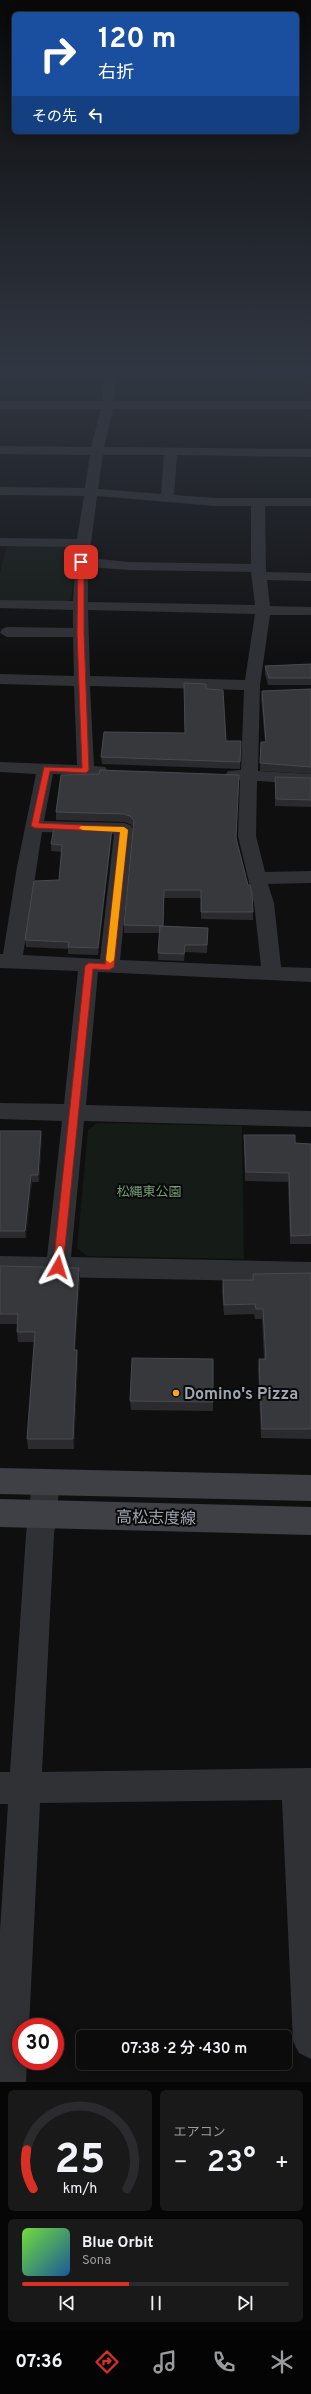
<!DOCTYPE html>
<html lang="ja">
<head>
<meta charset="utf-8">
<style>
	:root { --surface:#0b0b0c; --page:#19191a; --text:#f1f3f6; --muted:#9a9b9d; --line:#2b2b2d; --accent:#d93025 }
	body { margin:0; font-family:Overpass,"Noto Sans JP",sans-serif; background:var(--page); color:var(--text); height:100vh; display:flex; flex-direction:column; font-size:15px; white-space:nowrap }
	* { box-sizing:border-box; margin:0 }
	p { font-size:13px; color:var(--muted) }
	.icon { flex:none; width:22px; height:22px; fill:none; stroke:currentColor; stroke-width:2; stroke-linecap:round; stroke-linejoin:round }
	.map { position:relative; height:2082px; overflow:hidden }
	.drawer { display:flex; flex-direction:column; gap:8px; padding:8px; background:#060607; flex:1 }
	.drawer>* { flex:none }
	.banner { position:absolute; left:12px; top:12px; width:287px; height:122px; border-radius:6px; box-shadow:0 2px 10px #0003,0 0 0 1px var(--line); background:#1a4fa0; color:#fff; overflow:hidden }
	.speed { position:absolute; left:12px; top:2018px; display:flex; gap:8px; font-size:20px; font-weight:700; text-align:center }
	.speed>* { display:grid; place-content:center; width:52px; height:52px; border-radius:50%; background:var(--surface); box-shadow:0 2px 10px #0003,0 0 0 1px var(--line); line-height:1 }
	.speed .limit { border:6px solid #d22; background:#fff; color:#111 }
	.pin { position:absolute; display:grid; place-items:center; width:34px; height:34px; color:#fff; margin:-17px; border-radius:8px; box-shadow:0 2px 6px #0006 }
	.me { position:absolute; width:44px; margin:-22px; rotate:6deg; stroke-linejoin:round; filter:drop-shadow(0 0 3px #0008) }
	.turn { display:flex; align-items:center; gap:14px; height:84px; padding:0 20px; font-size:18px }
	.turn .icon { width:52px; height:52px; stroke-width:2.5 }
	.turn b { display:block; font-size:28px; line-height:34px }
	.then { display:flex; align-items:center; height:38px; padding:0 20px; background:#0003; gap:8px; font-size:15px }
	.big { font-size:30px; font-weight:600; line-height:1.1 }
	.drawer .card { flex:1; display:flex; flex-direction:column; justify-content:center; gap:6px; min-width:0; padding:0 14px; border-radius:6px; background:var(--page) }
	.drawer .dial { align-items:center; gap:0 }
	.dial svg { height:104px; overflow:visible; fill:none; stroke:var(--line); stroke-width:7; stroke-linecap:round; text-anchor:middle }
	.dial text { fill:var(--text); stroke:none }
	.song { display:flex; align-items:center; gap:12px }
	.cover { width:48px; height:48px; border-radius:6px; background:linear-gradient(135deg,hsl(100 70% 55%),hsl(210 70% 35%)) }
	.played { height:4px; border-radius:2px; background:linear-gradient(90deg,var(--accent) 40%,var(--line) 40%) }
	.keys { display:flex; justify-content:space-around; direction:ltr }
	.heat { display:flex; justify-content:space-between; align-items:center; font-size:22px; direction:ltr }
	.drawer .tiles { flex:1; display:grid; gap:8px; grid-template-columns:1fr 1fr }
	.card:last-child { grid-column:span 2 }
	.trip { position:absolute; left:76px; top:2030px; width:216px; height:40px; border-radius:6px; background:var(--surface); box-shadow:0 2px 10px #0003,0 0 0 1px var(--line); font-weight:600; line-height:40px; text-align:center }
	.dock { display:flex; height:64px; justify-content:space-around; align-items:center; background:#040405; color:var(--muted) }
	.dock .icon { width:28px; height:28px }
	.dock .current { color:var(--accent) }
	.dock b { font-size:18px; color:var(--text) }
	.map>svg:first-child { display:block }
	.green { fill:#151b16 }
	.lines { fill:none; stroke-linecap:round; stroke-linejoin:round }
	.minor { fill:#303135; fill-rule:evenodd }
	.secondary { fill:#3e4045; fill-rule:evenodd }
	.wall { fill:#2b2b2e }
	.shaded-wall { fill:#1a1a1c }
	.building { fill:#37383c; stroke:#484a4f }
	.route { fill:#d93025; stroke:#8d1f18 }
	.slow { fill:#f59e0b }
	.poi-dot { fill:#faa51d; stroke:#0a0a0b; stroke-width:1.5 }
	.labels { text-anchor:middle; stroke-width:4; stroke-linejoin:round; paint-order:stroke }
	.park-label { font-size:13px; fill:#759e75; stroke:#0a0a0b }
	.near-poi-label { font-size:16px; font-weight:bold; fill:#9fa6b2; stroke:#0a0a0b; text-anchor:start }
	.near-street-label { font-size:16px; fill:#9fa6b2; stroke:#0a0a0b }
</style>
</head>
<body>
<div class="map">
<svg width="311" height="2082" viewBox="0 0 311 2082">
	<rect width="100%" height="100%" fill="#0f0f10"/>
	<!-- green -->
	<path class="green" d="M7,545L72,546L78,549L71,599L65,602L0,600V573Z
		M97,1123L242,1126L244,1259L87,1256L77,1248L88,1130Z"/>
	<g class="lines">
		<!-- minor -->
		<path class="minor" d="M105,371H117L114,401H311V409H113L104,447L311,449V457L177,455L174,495L215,498H311V506H265L266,572L311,573V581L267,580L270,606L311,607V615H270L260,685L258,771L311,774V784L257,781L256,836L265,872L311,871V883L268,884L274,903L281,967L311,968V982L98,972L86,1105L311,1111V1127L84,1121L71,1257L311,1262V1282L0,1276V1256L47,1257L62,1121L0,1119V1103L64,1104L78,971L0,968V954H3L17,867L36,774L0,772V762L77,765L74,686L0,684V674L74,676L73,637H7L0,633L2,629L7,627L73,628V610L0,608V600L73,601L76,547L0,546V538L77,539L84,496L0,495V487L85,488L90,455L0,454V446L91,447L101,409H0V401H102ZM103,455H164L161,494L98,489ZM97,496L215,506H251V564L129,562L89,558ZM88,567L129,570L251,572L255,605L88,602ZM88,610L255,614L245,680L90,676ZM90,686L244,690L241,770L228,771L225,775L228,779L240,780L238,836L254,903L261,966L120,960L133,829L130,825L124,823L44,821L53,774L99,776L105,775L108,771L105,767L94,766ZM42,832L114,834L100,959L23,955Z
			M46,1469L56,1473L60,1482L54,1535L42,1772L311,1768V2059L299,2053L293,2041L282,1800L40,1803L29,2027H21V2061H27L26,2082H0V1931L8,1804H0V1772H10L26,1535L32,1482L36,1473Z"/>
		<!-- secondary -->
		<path class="secondary" d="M0,1468L311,1475V1501L0,1494Z
			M0,1499L311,1507V1535L0,1527Z"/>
	</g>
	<!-- wall -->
	<path class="wall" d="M311,664V685H268L265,674V666Z
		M184,683L206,689L226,741H241L240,769L102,764L101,757L185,733Z
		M311,689V774L260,771L261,742H265L261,698L262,691Z
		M61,775L236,838L253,912V920L201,919V898H164L163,926L208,928L207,953L185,952L184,961L158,960L160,933H124V925L133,827L130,824L124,822L56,820V812Z
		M275,777L311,778V807L275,806Z
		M112,828V835L98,955L68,954V949L26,947L25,940L59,880L62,852L51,851V844Z
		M0,1131H41L42,1138L39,1182H32L26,1238H0Z
		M244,1135L295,1143L311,1144V1244H290L288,1182L245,1181L244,1144Z
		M0,1266L79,1268L80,1279L75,1350H77L78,1360L74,1449H28L27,1439L34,1342H18L17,1332V1324H0Z
		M311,1273V1439L261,1438L258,1369L259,1359H264L262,1319H255L254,1314L224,1315L222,1291L223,1280H252L253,1274Z
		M130,1401L213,1402V1411L131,1410Z"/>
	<!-- shaded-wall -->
	<path class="shaded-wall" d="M112,828V835L98,955V948Z
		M41,1131L42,1138L39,1182L38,1175Z
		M31,1175L32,1182L26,1238L25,1231Z
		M79,1268L80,1279L75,1360L74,1350Z
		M77,1350L78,1360L74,1449L73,1439Z"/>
	<!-- building -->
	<path class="building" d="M311,664V678H269L265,666Z
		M184,683L206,684V689L223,690L226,741H241L240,762L101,757L104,732L185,733Z
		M311,689V767L260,763L261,742H266L262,691Z
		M100,770L239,775L236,838L248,885H250L252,893L253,912H201V890H164L163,926L124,925L134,820L130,816L124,814L56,812L61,775L99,774Z
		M275,777L311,778V800L276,799Z
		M54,827L112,828L98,948L68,947L69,942L25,940L34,881L59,880L62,845L51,844Z
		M160,926L208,928L207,945H185L184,954L158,953Z
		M0,1131H41L38,1175H31L25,1231H0Z
		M244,1135H295V1143L311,1144V1235L291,1236L289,1173L246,1172Z
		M0,1266L79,1268L74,1350H77L73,1439H27L35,1332H17L18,1314H0Z
		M311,1273V1429H262L259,1359H266L263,1309H256L255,1304L224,1305L223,1280H253V1274Z
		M132,1358L213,1359V1402L130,1401Z"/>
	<!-- sky -->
	<linearGradient id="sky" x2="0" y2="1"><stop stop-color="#080809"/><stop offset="0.56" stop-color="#313742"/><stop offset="1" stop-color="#313742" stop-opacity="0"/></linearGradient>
	<rect width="311" height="662" fill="url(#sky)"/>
	<!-- route -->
	<path class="route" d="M81,560L84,562V633L89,770L86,773L50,771L39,823L124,827L128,830L114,967L109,970L93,969L63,1267L58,1272L53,1267L85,966L89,963L105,964L120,832L35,828L31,826L44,767L82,768L77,633L78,562Z"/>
	<!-- slow -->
	<path class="slow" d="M81,826L124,827L128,830L114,960L110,963L106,960L120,832L83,830L79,828Z"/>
	<!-- markers -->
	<circle class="poi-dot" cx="176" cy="1393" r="4"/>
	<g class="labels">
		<!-- park labels -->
		<g class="park-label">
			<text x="149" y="1196">松縄東公園</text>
		</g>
		<!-- near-poi labels -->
		<g class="near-poi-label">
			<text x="184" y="1399">Domino's Pizza</text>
		</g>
		<!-- near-street labels -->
		<g class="near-street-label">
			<text transform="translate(156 1517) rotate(1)" y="6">高松志度線</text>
		</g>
	</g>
</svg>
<div class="speed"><div class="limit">30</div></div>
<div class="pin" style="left:81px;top:562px;background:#d93025"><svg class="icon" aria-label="arrive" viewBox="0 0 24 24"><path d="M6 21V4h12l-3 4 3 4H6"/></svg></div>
<svg class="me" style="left:58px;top:1267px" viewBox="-20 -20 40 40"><path d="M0-17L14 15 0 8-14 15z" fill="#d93025" stroke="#fff" stroke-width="4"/></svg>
<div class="trip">07:38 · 2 分 · 430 m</div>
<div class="banner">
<div class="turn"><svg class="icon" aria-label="right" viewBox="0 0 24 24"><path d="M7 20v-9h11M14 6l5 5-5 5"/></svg><div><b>120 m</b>右折</div></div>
<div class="then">その先<svg class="icon" aria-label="left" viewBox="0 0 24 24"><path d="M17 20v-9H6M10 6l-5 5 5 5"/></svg></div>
</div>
</div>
<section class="drawer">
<div class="tiles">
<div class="card dial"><svg viewBox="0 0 100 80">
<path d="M14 69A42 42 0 1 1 86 69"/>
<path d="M14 69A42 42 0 0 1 9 39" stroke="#d93025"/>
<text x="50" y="56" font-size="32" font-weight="700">25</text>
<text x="50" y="72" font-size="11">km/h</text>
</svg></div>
<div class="card"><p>エアコン</p>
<div class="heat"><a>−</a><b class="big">23°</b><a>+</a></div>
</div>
<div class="card">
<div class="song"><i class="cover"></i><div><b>Blue Orbit</b><p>Sona</p></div></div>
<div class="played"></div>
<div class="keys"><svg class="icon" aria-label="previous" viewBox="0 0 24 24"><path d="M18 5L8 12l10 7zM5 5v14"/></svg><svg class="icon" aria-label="pause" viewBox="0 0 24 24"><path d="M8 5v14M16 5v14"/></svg><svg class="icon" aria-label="next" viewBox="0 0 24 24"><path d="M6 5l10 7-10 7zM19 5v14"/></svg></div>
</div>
</div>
</section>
<nav class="dock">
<b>07:36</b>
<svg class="icon current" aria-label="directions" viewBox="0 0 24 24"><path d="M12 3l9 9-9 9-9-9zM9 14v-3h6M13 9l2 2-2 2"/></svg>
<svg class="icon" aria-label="music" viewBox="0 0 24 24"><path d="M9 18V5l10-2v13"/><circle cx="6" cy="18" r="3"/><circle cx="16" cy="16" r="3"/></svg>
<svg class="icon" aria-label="phone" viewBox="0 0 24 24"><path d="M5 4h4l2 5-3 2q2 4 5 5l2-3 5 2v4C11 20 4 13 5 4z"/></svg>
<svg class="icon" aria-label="climate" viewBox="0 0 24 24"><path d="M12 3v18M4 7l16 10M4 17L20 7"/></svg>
</nav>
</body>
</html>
